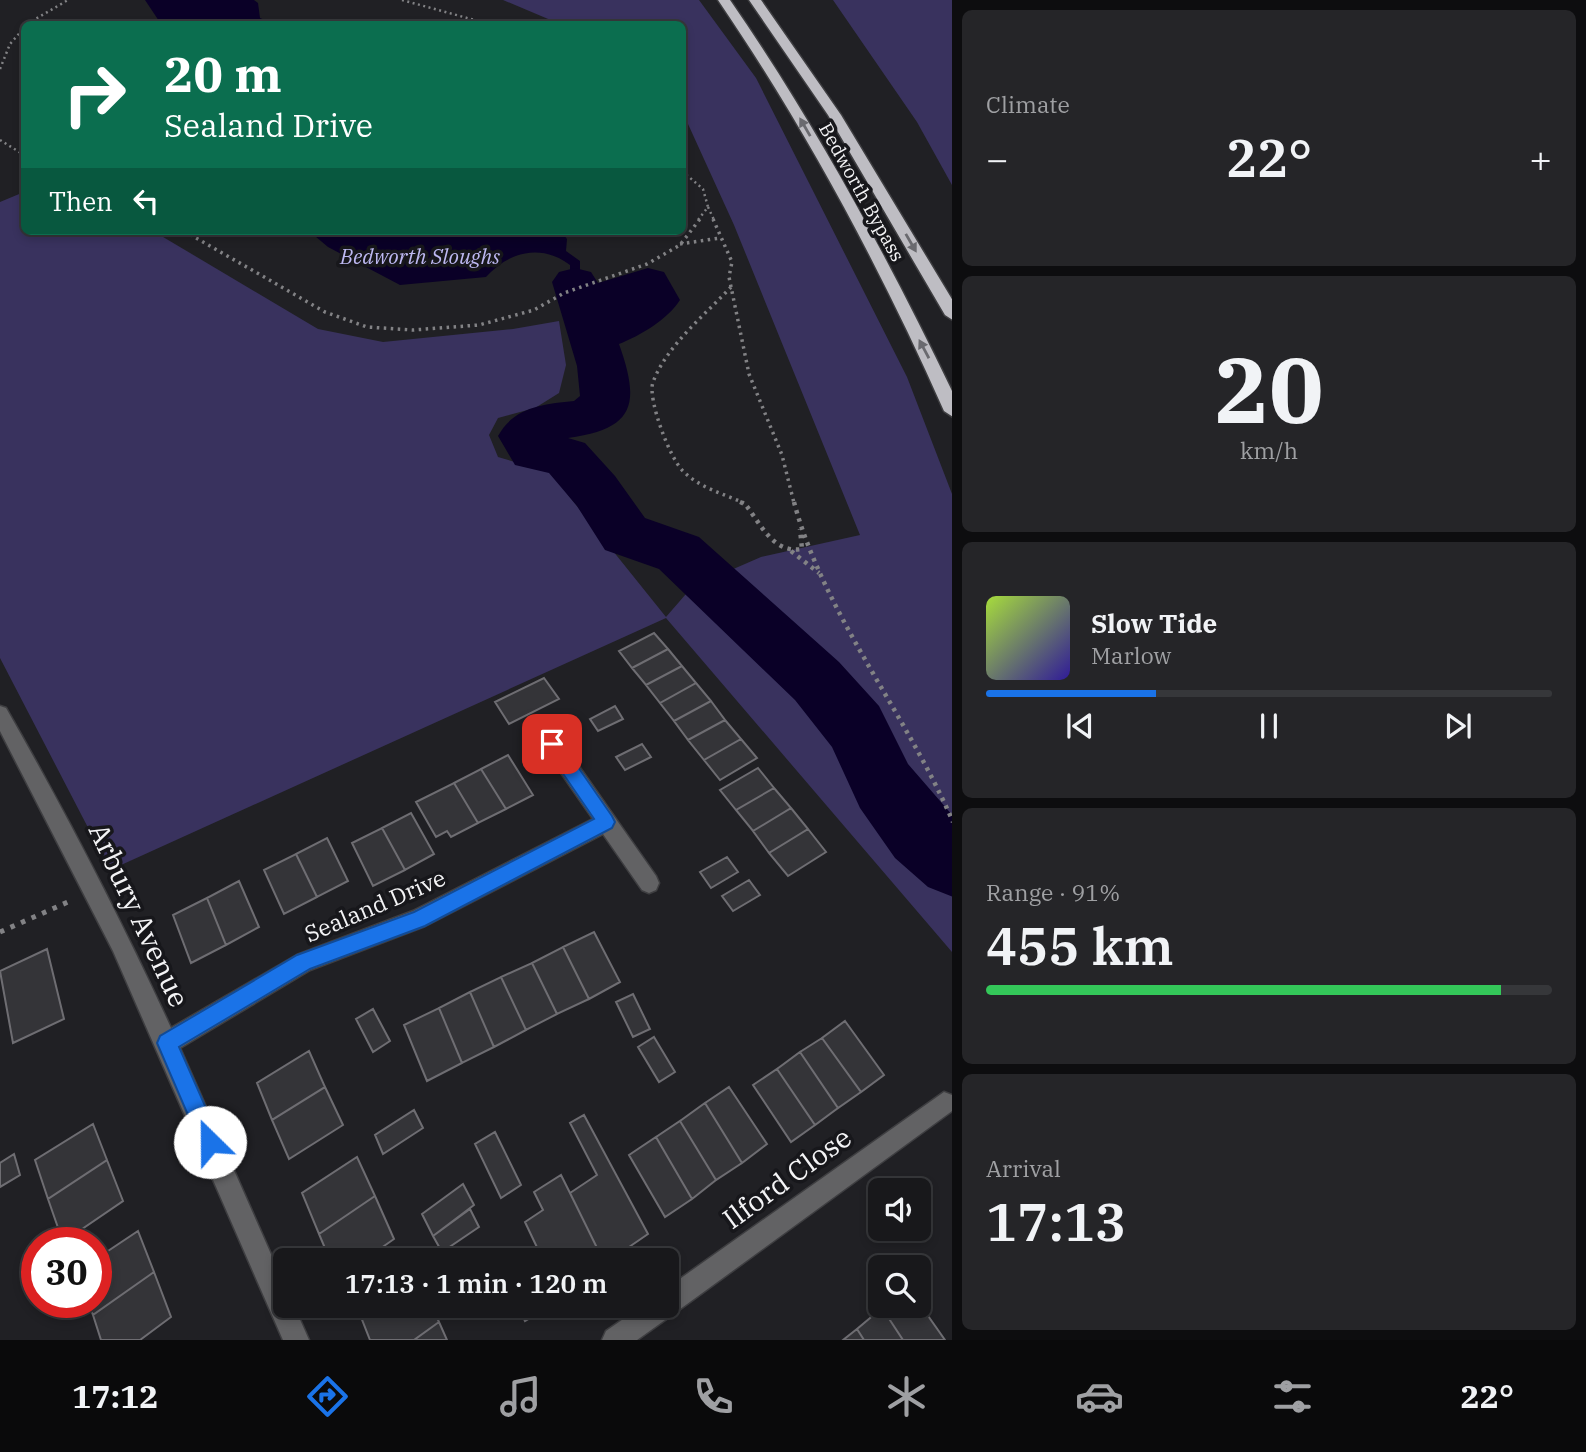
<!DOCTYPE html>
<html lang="en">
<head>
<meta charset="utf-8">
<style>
	:root { --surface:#18181b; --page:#252528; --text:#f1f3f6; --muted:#9fa0a3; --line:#36373a; --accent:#1a73e8 }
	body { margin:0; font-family:"IBM Plex Serif",serif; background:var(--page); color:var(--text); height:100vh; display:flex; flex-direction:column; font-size:26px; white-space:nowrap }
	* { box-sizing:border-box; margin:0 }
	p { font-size:23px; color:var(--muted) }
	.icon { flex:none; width:38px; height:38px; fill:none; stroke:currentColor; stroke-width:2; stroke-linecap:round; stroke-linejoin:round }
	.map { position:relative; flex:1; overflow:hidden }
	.side { display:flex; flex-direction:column; gap:10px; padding:10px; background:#0d0d0f; width:634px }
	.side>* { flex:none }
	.hud { position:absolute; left:21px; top:21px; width:665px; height:214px; border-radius:10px; box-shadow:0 4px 10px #0003,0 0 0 2px var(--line); background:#0b6e4f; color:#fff; overflow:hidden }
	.buttons { position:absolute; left:868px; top:1178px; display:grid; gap:14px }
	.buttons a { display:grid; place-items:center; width:63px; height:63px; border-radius:10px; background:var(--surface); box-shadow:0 4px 10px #0003,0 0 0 2px var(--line); font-size:35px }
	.speed { position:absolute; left:21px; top:1227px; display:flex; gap:14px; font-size:35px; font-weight:700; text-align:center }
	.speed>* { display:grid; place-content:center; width:91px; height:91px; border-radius:50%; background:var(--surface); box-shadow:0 4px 10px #0003,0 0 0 2px var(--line); line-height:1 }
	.speed .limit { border:10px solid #d22; background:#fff; color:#111 }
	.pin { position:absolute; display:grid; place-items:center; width:60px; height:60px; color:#fff; margin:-30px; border-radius:14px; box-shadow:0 4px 10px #0006 }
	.me { position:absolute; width:77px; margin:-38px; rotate:337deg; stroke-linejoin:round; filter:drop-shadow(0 0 5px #0008) }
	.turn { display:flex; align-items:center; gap:24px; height:147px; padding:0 28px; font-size:32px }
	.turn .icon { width:91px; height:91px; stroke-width:2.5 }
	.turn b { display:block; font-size:49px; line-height:60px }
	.then { display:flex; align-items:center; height:66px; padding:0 28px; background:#0003; gap:14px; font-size:26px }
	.big { font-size:52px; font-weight:600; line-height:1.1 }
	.side .widget { flex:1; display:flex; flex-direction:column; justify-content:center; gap:10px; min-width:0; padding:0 24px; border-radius:10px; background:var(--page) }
	.side .dial { align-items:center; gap:0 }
	.dial b { font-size:91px; line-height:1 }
	.song { display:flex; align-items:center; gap:21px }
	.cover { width:84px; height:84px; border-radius:10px; background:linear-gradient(135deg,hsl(80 70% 55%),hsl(250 70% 35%)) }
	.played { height:7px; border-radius:4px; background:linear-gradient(90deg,var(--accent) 30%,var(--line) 30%) }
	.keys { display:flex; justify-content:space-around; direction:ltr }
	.heat { display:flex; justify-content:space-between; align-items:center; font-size:38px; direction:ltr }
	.charge { height:10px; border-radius:5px; background:linear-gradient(90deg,#34c759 91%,var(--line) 0) }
	.trip { position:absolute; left:273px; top:1248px; width:406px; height:70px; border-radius:10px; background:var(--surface); box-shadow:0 4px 10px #0003,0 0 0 2px var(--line); font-weight:600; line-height:70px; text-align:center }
	.tab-bar { display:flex; height:112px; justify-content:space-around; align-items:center; background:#0a0a0b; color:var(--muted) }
	.tab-bar .icon { width:49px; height:49px }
	.tab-bar .selected { color:var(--accent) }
	.tab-bar b { font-size:32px; color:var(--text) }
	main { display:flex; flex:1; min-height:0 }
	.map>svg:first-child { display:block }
	.green { fill:#39325e }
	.water { fill:#0a0027 }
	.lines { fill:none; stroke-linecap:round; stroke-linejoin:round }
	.river { fill:#0a0027; fill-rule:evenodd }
	.building { fill:#343438; stroke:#6e6d72; stroke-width:2 }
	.street-casing { stroke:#3e3e41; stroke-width:3 }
	.highway-casing { stroke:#3e3e41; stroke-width:3 }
	.path-far3 { stroke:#828285; stroke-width:2.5; stroke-dasharray:2 3.5; stroke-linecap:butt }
	.path-far2 { stroke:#828285; stroke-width:3.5; stroke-dasharray:2.5 4.5; stroke-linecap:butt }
	.path-far1 { stroke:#828285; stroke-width:4.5; stroke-dasharray:3.5 5; stroke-linecap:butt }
	.path { stroke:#828285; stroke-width:5; stroke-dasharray:4.5 7; stroke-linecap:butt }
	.street { fill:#626264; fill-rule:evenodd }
	.highway { fill:#bebdc3; fill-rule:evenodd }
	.oneway { fill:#6a6a6f }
	.route { fill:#1a73e8; stroke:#114b97; stroke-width:2 }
	.labels { text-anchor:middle; stroke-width:7; stroke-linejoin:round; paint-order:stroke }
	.far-street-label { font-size:19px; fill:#f4f4f6; stroke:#17171b }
	.far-water-label { font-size:21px; font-style:italic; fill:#bdb8f1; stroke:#17171b }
	.street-label { font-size:23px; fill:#f4f4f6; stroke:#17171b }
	.near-street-label { font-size:28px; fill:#f4f4f6; stroke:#17171b }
</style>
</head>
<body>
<main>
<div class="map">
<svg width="953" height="1340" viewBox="0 0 953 1340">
	<rect width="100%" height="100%" fill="#202024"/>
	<!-- green -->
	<path class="green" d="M503,0H699L756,78L907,377L952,494V952L666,618L110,870L0,658V202L24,192V231H153L318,329L383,342L513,329L559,321L566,365L559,393L535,408L498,418L489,435L498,457L556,474L568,495L666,617L692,587L761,557L860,535L734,225L683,113L682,24H560Z
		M833,0H952V185L917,122Z"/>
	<!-- water -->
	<path class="water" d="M145,0H254L258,3L260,18L272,23L335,24H161Z
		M309,231H561L567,239L566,251L580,261V282L570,283V265C541,243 508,252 486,277L400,285L328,247Z"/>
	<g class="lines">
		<!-- river -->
		<path class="river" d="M575,268L591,272L598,283L648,268L664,272L680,300C668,319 640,336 619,344C640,403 636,429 568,438L585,443L615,476L645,518L699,537L839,662L879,706L908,764L953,816V897L928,887L895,858L860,808L832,747L795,700L659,569L605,550L577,506L549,473L515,465L498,436C514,407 543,404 574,401L580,396L577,366L552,282L559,272Z"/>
	</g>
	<!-- building -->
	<path class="building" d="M654,633L668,649L632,668L619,651Z
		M668,649L682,666L646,685L632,668Z
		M682,666L696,683L660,703L646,685Z
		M544,678L559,699L509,724L495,702Z
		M696,683L711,701L674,721L660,703Z
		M711,701L725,720L688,740L674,721Z
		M615,706L623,719L598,731L590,719Z
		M725,720L741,739L704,760L688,740Z
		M741,739L757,758L720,780L704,760Z
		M642,744L651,757L625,770L616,757Z
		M508,755L533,795L506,809L481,769Z
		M758,768L774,788L736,810L720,790Z
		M481,769L506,809L478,823L454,783Z
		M454,783L478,823L451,837L447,831L436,837L416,802Z
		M774,788L791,808L753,831L736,810Z
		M791,808L808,829L769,853L753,831Z
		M411,813L434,854L405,870L382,828Z
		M382,828L405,870L373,886L352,843Z
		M808,829L826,852L788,876L769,853Z
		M327,838L348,881L317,897L296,854Z
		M296,854L317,897L284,914L264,870Z
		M727,857L738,872L711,888L700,872Z
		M749,880L760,895L733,911L722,896Z
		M239,881L259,927L226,945L207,898Z
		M207,898L226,945L191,963L173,915Z
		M594,932L620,982L589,999L563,947Z
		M563,947L589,999L557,1014L532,963Z
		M47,949L64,1019L13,1043L0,971Z
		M532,963L557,1014L526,1030L501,977Z
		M501,977L526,1030L494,1047L470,992Z
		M470,992L494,1047L462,1063L439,1008Z
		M633,994L650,1029L633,1037L616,1002Z
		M439,1008L462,1063L427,1081L404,1025Z
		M373,1009L390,1041L373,1052L356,1019Z
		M845,1021L884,1075L861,1092L822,1038Z
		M654,1037L675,1072L659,1082L638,1047Z
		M822,1038L861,1092L838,1108L800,1052Z
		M309,1051L325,1087L272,1120L257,1083Z
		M800,1052L838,1108L815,1125L777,1069Z
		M777,1069L815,1125L791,1142L753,1085Z
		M325,1087L343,1125L289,1159L272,1120Z
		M729,1087L767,1144L742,1163L705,1103Z
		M705,1103L742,1163L716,1180L680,1121Z
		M414,1110L423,1128L383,1154L375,1135Z
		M584,1115L648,1234L610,1260H603L570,1193L597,1175L570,1123Z
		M680,1121L716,1180L692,1199L656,1137Z
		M93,1124L107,1160L48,1199L35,1160Z
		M495,1132L521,1185L501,1198L475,1144Z
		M656,1137L692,1199L665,1217L629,1155Z
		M14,1154L20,1175L0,1187V1163Z
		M357,1157L375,1196L319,1234L302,1193Z
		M107,1160L123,1201L63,1242L48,1199Z
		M561,1175L570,1193L603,1260H543L525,1222L543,1210L534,1192Z
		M463,1184L474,1205L433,1236L422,1214Z
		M375,1196L394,1239L364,1260H330L319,1234Z
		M470,1209L479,1227L442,1252L433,1236Z
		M138,1231L154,1272L93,1315L88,1302H96V1259Z
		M154,1272L171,1317L140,1340H101L93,1315Z
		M919,1303L945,1340H903L882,1308L919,1306Z
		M377,1306H431L439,1322L414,1340H370L361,1317Z
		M518,1306H544L545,1309L525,1321Z
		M882,1308L903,1340H864L857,1329Z
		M439,1322L447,1340H414Z
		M857,1329L864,1340H843Z"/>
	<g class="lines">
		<defs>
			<path id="street" d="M0,706L6,708C66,813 121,919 171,1028L297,955L413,911L593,819L545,750L543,744L545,738L552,736L559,738L656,876L659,883L656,890L649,893L642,890L603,834L425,926L310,970L180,1048L285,1286V1306H294L309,1340H283L113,951L0,731Z
				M944,1092L952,1095V1111L672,1315L637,1340H602L606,1331L642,1306H667V1288Z"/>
			<path id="highway" d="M718,0H730C815,123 887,256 952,391L953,417L944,411C881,269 806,129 718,0Z
				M749,0H761L841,115L953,301V320L945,315L828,115Z"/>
		</defs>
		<!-- street casing -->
		<use href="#street" class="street-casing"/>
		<!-- highway casing -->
		<use href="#highway" class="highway-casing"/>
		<!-- path-far3 -->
		<path class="path-far3" d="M402,0L489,24
			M27,24L68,0
			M0,69L10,44L24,28
			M0,140L24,155
			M682,171L703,189L708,207L698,220
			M708,207L714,220"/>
		<!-- path-far2 -->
		<path class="path-far2" d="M713,219L732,262L729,277L749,374L782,455L794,503
			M184,231L325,312L367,327L413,330L479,325L534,310L564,293L647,264L680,245L700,219
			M680,244L720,238
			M731,287C705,315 667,345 653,382C647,398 670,459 683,471C698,487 724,494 744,503"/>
		<!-- path-far1 -->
		<path class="path-far1" d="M740,502L745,504C761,524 773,554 802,549L800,529
			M794,502C823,612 907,715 953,822
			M791,551L819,573"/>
		<!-- path -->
		<path class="path" d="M0,932L68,902"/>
		<!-- street -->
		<use href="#street" class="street"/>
		<!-- highway -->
		<use href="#highway" class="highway"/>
	</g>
	<!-- one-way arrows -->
	<defs><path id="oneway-solid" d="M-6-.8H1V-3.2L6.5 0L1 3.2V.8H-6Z" transform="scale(1.75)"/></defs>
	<g class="oneway">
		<use href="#oneway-solid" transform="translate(805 127) rotate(-120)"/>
		<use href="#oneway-solid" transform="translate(911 243) rotate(60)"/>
		<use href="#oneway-solid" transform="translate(924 349) rotate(-118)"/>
	</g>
	<!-- route -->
	<path class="route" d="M552,736L558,738L612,816L615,822L612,828L425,926L310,969L179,1047L221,1142L218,1150L210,1153L203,1150L157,1043L160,1036L297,955L414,912L594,819L546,749L544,744Z"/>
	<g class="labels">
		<!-- far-street labels -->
		<g class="far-street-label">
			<text transform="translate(862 192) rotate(61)" y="7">Bedworth Bypass</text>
		</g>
		<!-- far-water labels -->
		<g class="far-water-label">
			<text x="420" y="264">Bedworth Sloughs</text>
		</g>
		<!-- street labels -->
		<g class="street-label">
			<text transform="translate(375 906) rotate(-23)" y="8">Sealand Drive</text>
		</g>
		<!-- near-street labels -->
		<g class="near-street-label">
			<text transform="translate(139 915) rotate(65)" y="10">Arbury Avenue</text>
			<text transform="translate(787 1178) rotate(-36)" y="10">Ilford Close</text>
		</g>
	</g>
</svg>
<div class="buttons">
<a><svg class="icon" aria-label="sound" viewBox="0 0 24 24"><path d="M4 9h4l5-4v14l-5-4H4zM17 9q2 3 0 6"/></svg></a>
<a><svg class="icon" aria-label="search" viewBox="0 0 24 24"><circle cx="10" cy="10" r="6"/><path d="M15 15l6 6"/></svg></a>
</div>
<div class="speed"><div class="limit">30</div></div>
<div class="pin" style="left:552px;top:744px;background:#d93025"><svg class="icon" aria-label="arrive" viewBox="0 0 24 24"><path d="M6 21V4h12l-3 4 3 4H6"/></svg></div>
<svg class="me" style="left:210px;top:1142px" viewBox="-20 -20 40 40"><circle r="19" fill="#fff"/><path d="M0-13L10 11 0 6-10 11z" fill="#1a73e8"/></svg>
<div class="trip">17:13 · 1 min · 120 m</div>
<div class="hud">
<div class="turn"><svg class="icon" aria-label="right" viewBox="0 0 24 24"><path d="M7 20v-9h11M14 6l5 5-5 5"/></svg><div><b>20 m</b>Sealand Drive</div></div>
<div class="then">Then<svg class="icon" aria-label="left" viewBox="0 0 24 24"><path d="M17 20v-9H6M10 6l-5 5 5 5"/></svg></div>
</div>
</div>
<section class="side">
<div class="widget"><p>Climate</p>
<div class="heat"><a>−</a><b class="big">22°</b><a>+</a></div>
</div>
<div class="widget dial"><b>20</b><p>km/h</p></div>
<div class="widget">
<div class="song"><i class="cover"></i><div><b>Slow Tide</b><p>Marlow</p></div></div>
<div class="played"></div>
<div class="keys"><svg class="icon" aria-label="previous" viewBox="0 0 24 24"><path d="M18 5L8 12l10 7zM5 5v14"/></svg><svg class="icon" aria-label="pause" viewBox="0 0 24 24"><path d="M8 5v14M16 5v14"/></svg><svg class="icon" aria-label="next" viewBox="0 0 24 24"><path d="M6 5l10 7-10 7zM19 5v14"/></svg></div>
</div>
<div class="widget"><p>Range · 91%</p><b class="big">455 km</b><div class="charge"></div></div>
<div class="widget"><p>Arrival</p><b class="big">17:13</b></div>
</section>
</main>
<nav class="tab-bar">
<b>17:12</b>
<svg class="icon selected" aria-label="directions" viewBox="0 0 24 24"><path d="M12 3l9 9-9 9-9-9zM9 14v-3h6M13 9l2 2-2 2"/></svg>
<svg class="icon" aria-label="music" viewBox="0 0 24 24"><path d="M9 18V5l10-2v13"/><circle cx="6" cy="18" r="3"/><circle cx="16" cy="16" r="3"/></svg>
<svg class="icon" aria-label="phone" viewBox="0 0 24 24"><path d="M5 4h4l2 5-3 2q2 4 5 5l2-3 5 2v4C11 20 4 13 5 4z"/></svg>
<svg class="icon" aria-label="climate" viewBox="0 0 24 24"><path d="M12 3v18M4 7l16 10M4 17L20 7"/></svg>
<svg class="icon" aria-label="car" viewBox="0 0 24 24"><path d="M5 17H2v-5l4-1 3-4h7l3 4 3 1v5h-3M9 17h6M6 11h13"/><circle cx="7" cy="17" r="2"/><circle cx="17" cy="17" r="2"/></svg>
<svg class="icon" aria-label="filters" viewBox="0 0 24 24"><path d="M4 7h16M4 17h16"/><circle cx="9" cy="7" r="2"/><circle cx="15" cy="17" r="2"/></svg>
<b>22°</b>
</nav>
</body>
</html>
